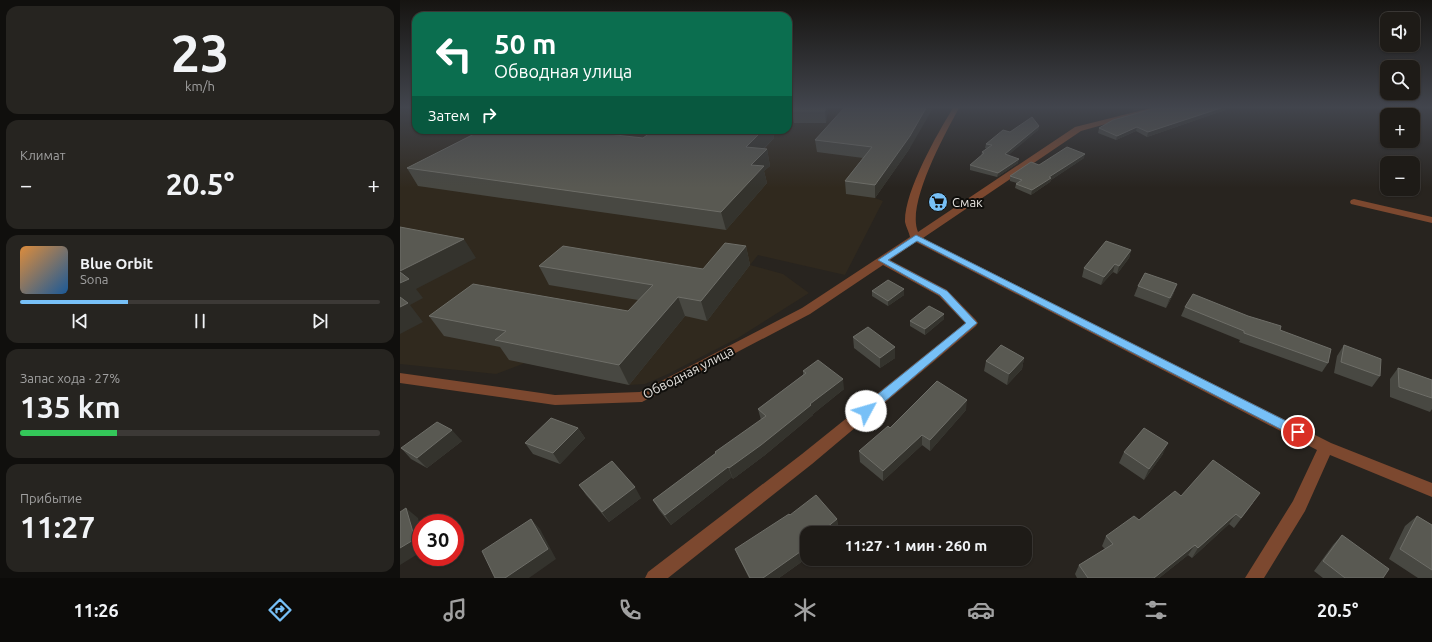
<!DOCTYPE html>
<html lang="ru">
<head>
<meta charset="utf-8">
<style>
	:root { --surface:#1e1b17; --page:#262420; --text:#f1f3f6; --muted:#a1a1a1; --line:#3c3936; --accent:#77c0f7 }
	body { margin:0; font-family:Ubuntu,sans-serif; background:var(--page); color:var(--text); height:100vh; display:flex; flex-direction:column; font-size:15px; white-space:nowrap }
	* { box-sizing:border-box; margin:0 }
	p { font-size:13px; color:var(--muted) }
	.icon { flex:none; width:22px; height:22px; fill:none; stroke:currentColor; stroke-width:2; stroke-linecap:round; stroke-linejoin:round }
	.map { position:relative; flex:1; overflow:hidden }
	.drawer { display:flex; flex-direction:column; gap:6px; padding:6px; background:#100f0d; width:400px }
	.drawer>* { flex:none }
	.guide { position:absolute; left:12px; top:12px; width:380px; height:122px; border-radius:12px; box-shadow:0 1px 3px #0004,0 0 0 1px var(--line); background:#0b6e4f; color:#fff; overflow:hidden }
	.tools { position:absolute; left:980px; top:12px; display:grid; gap:8px }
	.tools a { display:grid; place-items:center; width:40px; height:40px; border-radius:8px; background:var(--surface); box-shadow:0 1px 3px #0004,0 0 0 1px var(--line); font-size:20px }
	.speed { position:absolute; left:12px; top:514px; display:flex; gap:8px; font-size:20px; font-weight:700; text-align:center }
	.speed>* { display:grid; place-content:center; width:52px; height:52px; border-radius:50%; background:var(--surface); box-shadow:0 1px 3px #0004,0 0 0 1px var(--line); line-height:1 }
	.speed .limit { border:6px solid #d22; background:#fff; color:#111 }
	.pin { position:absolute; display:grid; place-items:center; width:34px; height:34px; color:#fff; margin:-17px; border:2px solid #fff; border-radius:50%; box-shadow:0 1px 4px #0007 }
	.me { position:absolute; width:44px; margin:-22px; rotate:51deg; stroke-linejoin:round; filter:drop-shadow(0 0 3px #0008) }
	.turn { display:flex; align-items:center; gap:14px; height:84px; padding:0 16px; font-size:18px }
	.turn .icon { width:52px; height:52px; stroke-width:2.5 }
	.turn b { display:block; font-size:28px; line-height:34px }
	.then { display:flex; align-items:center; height:38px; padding:0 16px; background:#0003; gap:8px; font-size:15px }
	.big { font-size:30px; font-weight:600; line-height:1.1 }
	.drawer .card { flex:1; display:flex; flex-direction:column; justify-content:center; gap:6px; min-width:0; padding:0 14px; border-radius:12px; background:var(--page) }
	.drawer .dial { align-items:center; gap:0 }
	.dial b { font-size:52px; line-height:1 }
	.song { display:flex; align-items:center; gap:12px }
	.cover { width:48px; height:48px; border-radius:6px; background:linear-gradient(135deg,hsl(30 70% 55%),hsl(210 70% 35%)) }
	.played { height:4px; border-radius:2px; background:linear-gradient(90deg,var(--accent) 30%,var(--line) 30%) }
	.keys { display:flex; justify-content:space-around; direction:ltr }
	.heat { display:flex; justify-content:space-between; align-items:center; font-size:22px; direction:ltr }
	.charge { height:6px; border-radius:3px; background:linear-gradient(90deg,#34c759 27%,var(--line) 0) }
	.trip { position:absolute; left:400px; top:526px; width:232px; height:40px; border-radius:12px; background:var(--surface); box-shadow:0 1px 3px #0004,0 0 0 1px var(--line); font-weight:600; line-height:40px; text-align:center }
	.tabs { display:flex; height:64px; justify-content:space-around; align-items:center; background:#0c0b09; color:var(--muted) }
	.tabs .icon { width:28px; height:28px }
	.tabs .on { color:var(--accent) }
	.tabs b { font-size:18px; color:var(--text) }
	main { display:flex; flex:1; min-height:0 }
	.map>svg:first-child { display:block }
	.built { fill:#30291e }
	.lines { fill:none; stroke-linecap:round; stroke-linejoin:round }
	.minor { fill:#7c482f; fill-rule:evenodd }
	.wall { fill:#484842 }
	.shaded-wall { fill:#34332d }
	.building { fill:#595952; stroke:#6e6e68 }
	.route { fill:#77c0f7; stroke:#4d7da1 }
	.labels { text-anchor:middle; stroke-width:4; stroke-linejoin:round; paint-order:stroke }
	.poi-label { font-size:13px; fill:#e4e1dd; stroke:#0f0e0b; text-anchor:start }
	.street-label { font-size:13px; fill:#e4e1dd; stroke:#0f0e0b }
</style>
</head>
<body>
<main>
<section class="drawer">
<div class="card dial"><b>23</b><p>km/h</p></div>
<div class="card"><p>Климат</p>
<div class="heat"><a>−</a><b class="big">20.5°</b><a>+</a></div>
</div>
<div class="card">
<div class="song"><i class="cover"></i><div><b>Blue Orbit</b><p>Sona</p></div></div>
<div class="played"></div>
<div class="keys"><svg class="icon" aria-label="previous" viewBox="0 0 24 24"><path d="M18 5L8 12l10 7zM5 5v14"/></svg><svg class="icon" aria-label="pause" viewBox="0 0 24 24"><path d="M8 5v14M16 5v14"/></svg><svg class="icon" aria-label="next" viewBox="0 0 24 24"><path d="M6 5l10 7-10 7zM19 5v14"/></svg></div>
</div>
<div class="card"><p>Запас хода · 27%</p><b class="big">135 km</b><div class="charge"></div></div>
<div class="card"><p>Прибытие</p><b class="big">11:27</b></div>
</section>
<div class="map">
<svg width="1032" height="578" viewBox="0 0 1032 578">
	<rect width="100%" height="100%" fill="#28241f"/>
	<!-- built -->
	<path class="built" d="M0,108H16V130H388V108H509L475,198L483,201L445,275L358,255L350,265L383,274L409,293L338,338L268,374L245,384L229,385L125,363L96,374L0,364Z"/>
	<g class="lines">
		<!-- minor -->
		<path class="minor" d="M553,108H559C545,134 506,204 518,232L675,127L751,108H760L759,109L681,131L523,238L931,443L1032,483V497L930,455L905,511L864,578H845L893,501L917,450L516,242L490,260L547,290L576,320L578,323L576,326L412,464L268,578H245L248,572L402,454L565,323L539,296L483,265L410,314L242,402L155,405L0,383V373L155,395L240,392L402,308L510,237C509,232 506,227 505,222C504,192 537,134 553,108Z
			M954,199L1032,217V223L951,204L950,202L951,200Z"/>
	</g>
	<!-- wall -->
	<path class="wall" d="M428,108L426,123H394L392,111Z
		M756,108H826L825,110L747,137L736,131L716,140L698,133L699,128Z
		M499,109L510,148L475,198L446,194L445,181L463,158L417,152L415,140Z
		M639,126L638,130L608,155L618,163L597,177L570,170V165L581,156L582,152L587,149L585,148L586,144L610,132Z
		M254,130H373L374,138L364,149H367L370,166L364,171L367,183L326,230L18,186L7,168L243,138Z
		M684,158L651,180L650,182L631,195L615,188L616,184L617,183L610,181V176L639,165Z
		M346,246L350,265L307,321L285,316L229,385L109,360L100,347L44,336L29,316L228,311L238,300L149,285L139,266L303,269Z
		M731,250L729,258L717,274L713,272L701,285L682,277L684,268Z
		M777,284L773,295L766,308L734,296L738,286Z
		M472,291L504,295L488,306L472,296Z
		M785,307L880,330L928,363L922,372L839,342L840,340L781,316Z
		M544,319L525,335L510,326V321Z
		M453,337L495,358L480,368L454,348Z
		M944,345L980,376L972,387L934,373L937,356Z
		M624,358L622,369L607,385L584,371L586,361Z
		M998,368L1032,380V409L1030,412L990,397V379Z
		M403,371L444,389L413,414V415L365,455L333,479L332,477L271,525L259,510L253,500L316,454L315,452L361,420L358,409L403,375Z
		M566,410L530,451L522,445L483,481L460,462L459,451L490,428Z
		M178,428L185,438L160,464L133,454L125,443Z
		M62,441L27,468L11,459L1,448Z
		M724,452L763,454L744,480L719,463Z
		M179,485L241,498L209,522L186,495Z
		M781,496L853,503L834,528L829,524L792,558L788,555L759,578H677L675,574L679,565L705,549L702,546L706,536L739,520Z
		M1017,516L1032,525V578H1018L989,559L1005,526Z
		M437,519L438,528L433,533H407V558L379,578H349L339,558L335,549Z
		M942,535L983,578H923L914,571L933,545Z"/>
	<!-- shaded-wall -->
	<path class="shaded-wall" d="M425,108H428L426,123L425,111Z
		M526,108H533L510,148L475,198V185Z
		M734,108H747L733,111Z
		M821,108H826L825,110L747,137L748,132Z
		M639,126L638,130L604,159L605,154Z
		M737,127L736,131L716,140L717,136Z
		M363,130H373L374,138L349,163L346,147Z
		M367,149L370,166L364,171L367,183L326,230L321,212L351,165Z
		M685,154L684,158L651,180L650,182L631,195L632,190L649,177Z
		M619,159L618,163L597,177L598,173Z
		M64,239L76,258L16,289L23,298L10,305L23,322L0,334V271Z
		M346,246L350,265L307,321L301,301Z
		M731,250L729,258L717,274L719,266Z
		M715,264L713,272L701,285L704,277Z
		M777,284L773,295L766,308L770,298Z
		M504,289V295L488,306V301Z
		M278,297L285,316L229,385L219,365Z
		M544,314V319L525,335V329Z
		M495,347V358L480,368V358Z
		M624,358L622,369L607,385L609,374Z
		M443,379L444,389L413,414V415L365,455L333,479L329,468L410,404Z
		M567,400L566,410L530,451V440Z
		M178,428L185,438L160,464L153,453Z
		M52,430L62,441L27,468L17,458Z
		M522,435V445L483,481V471Z
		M768,443L763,454L744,480L749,469Z
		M328,467L332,477L271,525L265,515Z
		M235,487L241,498L209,522L202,512Z
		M6,508L18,518L21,530V552L0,565V548Z
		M836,514L829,524L792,558L798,548Z
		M131,519L140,529L156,559L129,578H105Z
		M437,519L438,528L433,533H420Z
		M795,545L788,555L759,578H754Z
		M407,547V558L379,578H363Z"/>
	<!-- building -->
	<path class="building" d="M393,108H425V111H392Z
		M444,108H488L499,109L500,108H526L510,136L475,185L445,181L472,147L415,140Z
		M756,108H821L748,132L737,127L717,136L699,128L713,120Z
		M632,117L639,126L605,154L619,159L598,173L570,165L584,153L582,152L592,145L586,144L603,130L610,132Z
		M82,130H171L243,138L254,130H363L346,147L367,149L351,165L364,166L321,212L7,168Z
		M667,147L685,154L649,177L651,178L632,190L616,184L622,180L610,176L631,162L639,165Z
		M0,227L64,239L0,271Z
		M706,241L731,250L719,266L715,264L704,277L684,268Z
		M325,243L346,246L301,301L278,297L219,365L95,340L106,331L29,316L73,284L228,311L253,285L139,266L163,246L303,269Z
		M0,272L9,279L0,283Z
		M745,273L777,284L770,298L738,286Z
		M488,280L504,289L488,301L472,291Z
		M793,294L848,316L881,326L880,330L931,349L928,363L844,333V331L785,307Z
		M0,297L8,303L0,307Z
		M529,306L544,314L525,329L510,321Z
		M468,327L495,347L480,358L453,337Z
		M601,345L624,358L609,374L586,361Z
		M944,345L981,359L980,376L941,362Z
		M418,360L443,379L410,404L411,405L361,445L329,468L328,467L265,515L253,500L316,453L315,452L366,416L358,409L406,373L403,371Z
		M998,368L1032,380V398L999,387Z
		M537,381L567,400L530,440L522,435L483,471L459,451L488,426L490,428Z
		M151,418L178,428L153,453L125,443Z
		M37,422L52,430L17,458L1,448Z
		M744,428L768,443L749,469L724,452Z
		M813,460L860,493L841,518L836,514L798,548L795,545L754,578H688L679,565L713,544L706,536L734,516L739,520L775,491L781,496Z
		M212,461L235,487L202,512L179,485Z
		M416,495L437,519L420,533H407V547L363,578H350L335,549L389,514L390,515Z
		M6,508L15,539L0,548V512Z
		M1017,516L1032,525V570L1000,549Z
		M131,519L148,549L105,578H95L82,551Z
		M942,535L989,569L983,578H945L923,561Z"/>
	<!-- sky -->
	<linearGradient id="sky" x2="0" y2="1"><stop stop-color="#161411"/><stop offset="0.57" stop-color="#42454d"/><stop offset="1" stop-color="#42454d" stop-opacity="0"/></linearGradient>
	<rect width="1032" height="188" fill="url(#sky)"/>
	<!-- route -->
	<path class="route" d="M516,235L902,429L904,432L902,436L898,437L894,436L517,241L488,260L547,291L577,323L470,414L466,415L462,414L461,411L462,407L566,323L540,295L478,260Z"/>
	<!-- icons -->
	<defs>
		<symbol id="supermarket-disc" viewBox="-11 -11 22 22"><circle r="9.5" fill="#77c0f7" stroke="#0f0e0b"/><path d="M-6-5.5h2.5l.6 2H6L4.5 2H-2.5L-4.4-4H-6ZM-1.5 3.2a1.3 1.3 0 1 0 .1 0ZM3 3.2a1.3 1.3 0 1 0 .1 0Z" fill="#111"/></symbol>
	</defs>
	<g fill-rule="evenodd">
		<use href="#supermarket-disc" x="527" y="191" width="22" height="22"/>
	</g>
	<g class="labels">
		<!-- poi labels -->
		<g class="poi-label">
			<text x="552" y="207">Смак</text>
		</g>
		<!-- street labels -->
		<g class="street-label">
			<text transform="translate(288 372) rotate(-27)" y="5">Обводная улица</text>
		</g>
	</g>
</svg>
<div class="tools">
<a><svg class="icon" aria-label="sound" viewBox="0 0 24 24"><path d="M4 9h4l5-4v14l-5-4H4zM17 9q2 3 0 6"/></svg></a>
<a><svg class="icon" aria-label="search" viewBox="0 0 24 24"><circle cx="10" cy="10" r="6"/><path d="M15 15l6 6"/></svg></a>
<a>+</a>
<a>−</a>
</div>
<div class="speed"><div class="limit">30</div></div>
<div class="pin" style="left:898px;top:432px;background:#d93025"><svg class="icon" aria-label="arrive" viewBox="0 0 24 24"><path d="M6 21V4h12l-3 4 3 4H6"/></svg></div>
<svg class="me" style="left:466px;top:411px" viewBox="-20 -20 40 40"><circle r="19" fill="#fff"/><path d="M0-13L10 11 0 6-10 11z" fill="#77c0f7"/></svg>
<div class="trip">11:27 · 1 мин · 260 m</div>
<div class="guide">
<div class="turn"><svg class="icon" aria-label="left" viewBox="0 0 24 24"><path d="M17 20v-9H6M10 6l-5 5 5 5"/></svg><div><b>50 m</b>Обводная улица</div></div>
<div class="then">Затем<svg class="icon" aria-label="right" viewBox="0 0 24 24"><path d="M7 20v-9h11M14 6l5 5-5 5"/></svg></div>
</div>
</div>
</main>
<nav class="tabs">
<b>11:26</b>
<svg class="icon on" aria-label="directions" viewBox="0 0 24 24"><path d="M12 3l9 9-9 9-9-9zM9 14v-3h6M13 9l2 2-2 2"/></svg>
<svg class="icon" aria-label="music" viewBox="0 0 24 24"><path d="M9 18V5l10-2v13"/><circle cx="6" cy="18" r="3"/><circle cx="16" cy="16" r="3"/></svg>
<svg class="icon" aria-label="phone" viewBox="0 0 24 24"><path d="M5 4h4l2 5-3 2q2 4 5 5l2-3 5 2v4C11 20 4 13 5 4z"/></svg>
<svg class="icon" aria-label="climate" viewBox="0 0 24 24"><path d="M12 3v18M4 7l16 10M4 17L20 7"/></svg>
<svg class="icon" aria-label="car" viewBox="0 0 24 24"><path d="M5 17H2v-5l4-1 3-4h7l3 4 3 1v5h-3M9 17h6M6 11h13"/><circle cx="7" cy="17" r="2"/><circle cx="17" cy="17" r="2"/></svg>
<svg class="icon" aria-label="filters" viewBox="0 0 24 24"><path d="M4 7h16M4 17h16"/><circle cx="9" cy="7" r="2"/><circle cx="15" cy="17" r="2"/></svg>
<b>20.5°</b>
</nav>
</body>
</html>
